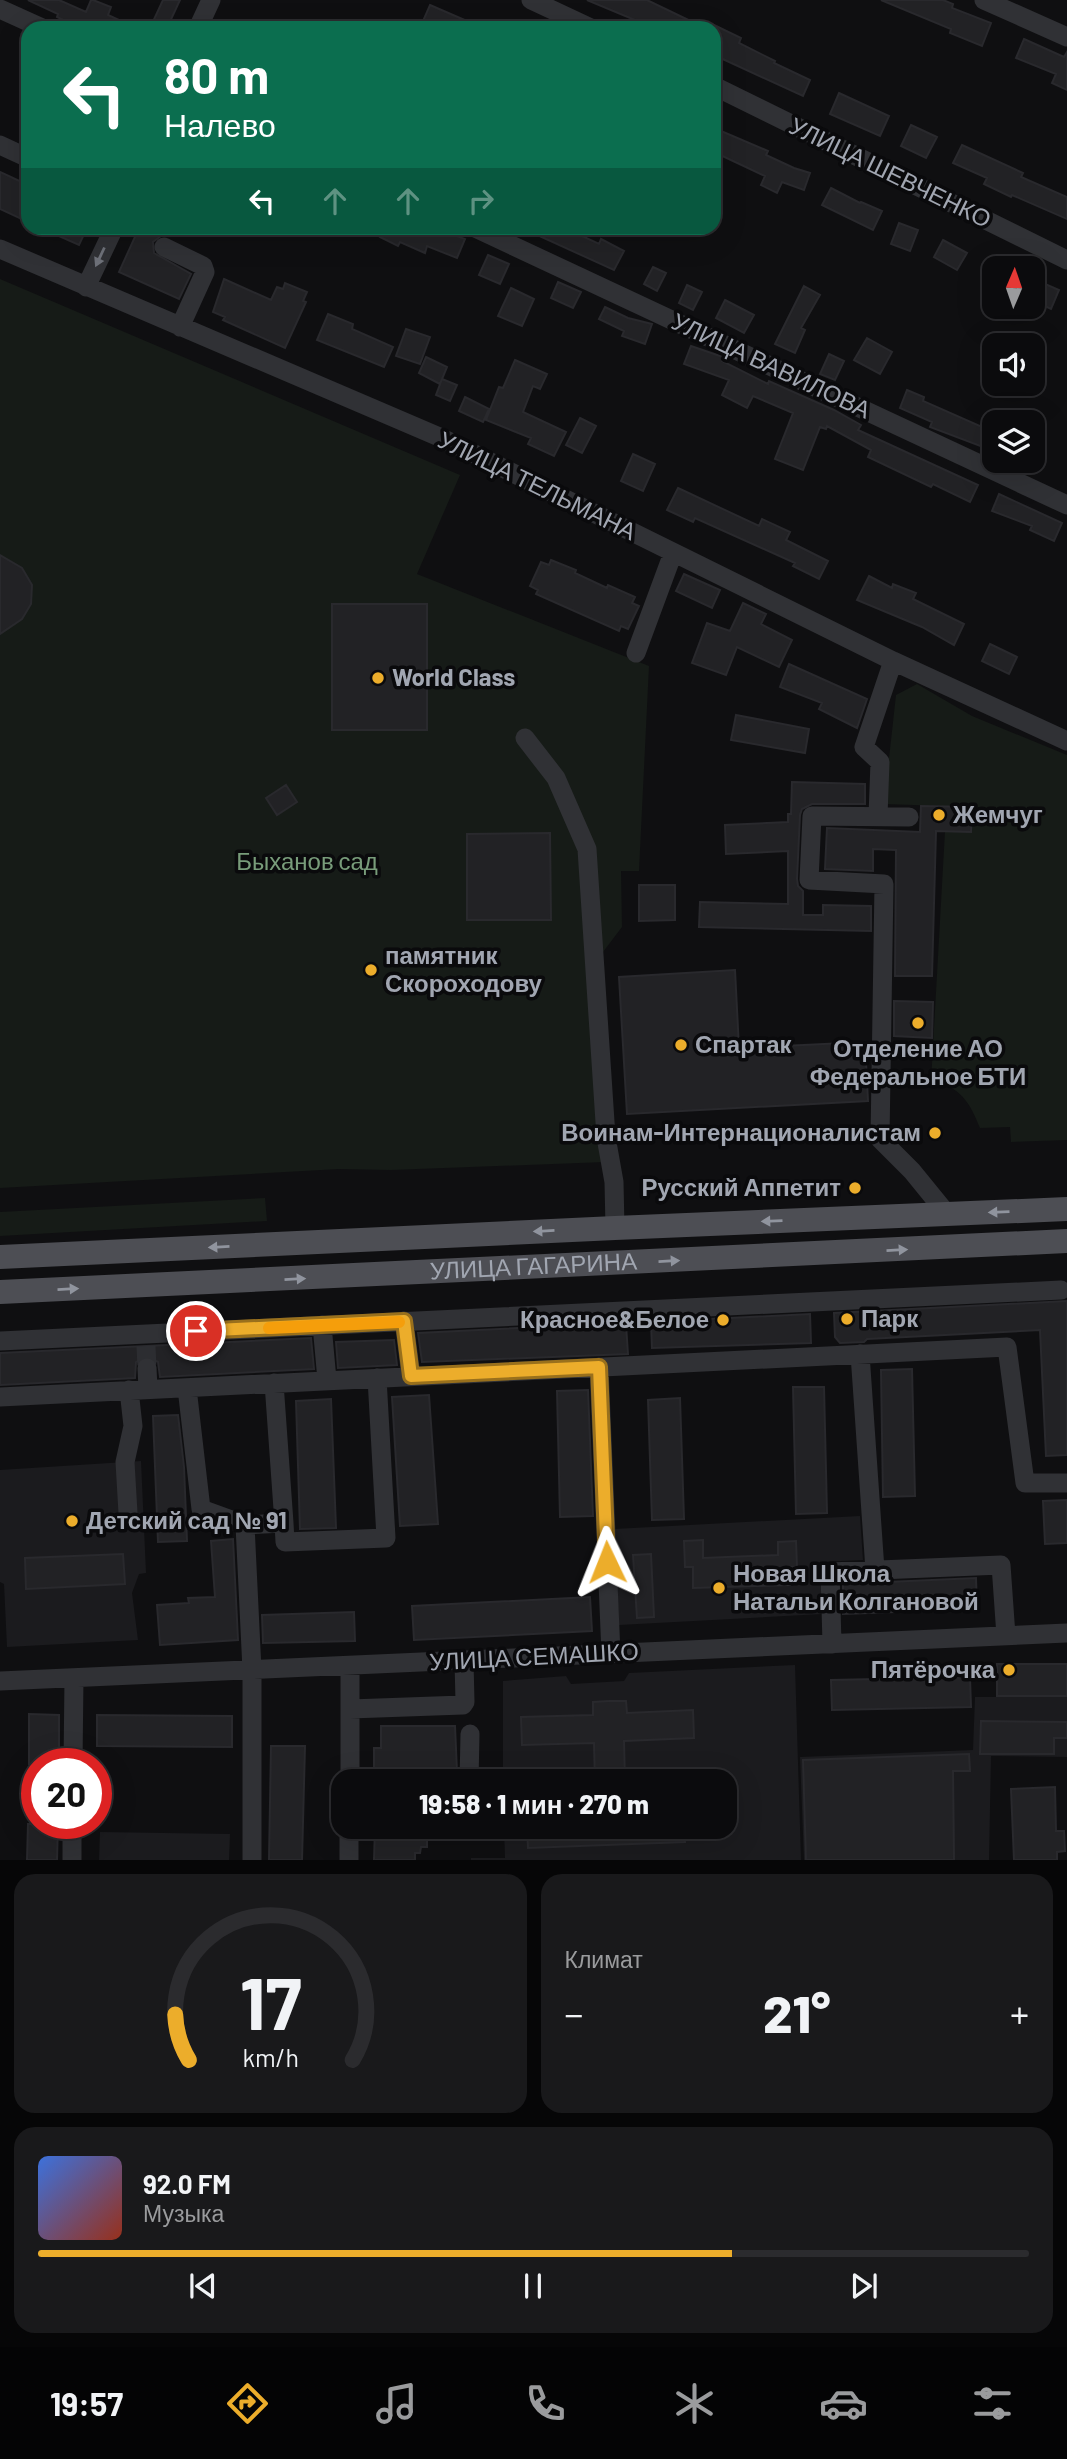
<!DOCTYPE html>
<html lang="ru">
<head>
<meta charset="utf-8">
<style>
	:root { --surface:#0b0b0d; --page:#19191b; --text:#f1f3f6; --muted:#9a9b9d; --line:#2b2b2e; --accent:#ecad2b }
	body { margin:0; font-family:Barlow,sans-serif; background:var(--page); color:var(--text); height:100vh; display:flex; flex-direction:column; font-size:26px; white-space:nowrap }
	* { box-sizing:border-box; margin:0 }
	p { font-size:23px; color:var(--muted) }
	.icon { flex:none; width:38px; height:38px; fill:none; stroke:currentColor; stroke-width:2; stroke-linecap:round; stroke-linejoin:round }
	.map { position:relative; height:1860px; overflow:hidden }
	.drawer { display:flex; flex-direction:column; gap:14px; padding:14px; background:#060607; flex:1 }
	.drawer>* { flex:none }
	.banner { position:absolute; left:21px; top:21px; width:700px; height:214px; border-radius:21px; box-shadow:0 7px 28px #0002,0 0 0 2px var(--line); background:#0b6e4f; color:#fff; overflow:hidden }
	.needle { width:46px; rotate:2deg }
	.fabs { position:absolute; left:982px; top:256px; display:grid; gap:14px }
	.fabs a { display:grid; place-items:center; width:63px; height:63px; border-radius:14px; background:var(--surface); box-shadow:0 7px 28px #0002,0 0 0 2px var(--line); font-size:35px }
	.speed { position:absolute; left:21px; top:1748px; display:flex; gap:14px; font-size:35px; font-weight:700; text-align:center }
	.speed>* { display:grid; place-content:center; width:91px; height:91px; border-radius:50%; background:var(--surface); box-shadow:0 7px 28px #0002,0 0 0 2px var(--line); line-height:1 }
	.speed .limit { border:10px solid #d22; background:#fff; color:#111 }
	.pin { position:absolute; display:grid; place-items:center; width:60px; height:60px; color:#fff; margin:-30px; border:4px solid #fff; border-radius:50%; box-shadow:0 2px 7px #0007 }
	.me { position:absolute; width:77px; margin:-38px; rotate:358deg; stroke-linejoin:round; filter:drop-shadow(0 0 5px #0008) }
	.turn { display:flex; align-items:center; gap:24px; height:147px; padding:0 28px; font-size:32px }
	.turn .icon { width:91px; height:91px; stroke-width:2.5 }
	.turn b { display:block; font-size:49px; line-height:60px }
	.lanes { display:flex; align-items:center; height:66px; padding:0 28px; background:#0003; justify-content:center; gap:35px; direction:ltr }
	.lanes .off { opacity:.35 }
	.big { font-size:52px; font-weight:800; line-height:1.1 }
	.drawer .widget { flex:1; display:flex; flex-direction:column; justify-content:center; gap:10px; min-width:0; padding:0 24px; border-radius:21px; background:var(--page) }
	.drawer .dial { align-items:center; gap:0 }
	.dial svg { height:182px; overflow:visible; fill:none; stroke:var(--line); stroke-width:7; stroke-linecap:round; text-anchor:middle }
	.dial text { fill:var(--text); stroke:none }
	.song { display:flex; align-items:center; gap:21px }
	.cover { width:84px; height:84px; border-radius:10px; background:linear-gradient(135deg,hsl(220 70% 55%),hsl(10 70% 35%)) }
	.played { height:7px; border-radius:4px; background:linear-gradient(90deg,var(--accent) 70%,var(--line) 70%) }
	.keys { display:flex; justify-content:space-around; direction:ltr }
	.heat { display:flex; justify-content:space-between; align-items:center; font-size:38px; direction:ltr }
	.drawer .tiles { flex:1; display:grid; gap:14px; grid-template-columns:1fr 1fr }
	.widget:last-child { grid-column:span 2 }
	.trip { position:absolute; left:331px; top:1769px; width:406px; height:70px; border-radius:21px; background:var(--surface); box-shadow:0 7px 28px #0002,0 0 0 2px var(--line); font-weight:800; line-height:70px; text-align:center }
	.menu { display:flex; height:112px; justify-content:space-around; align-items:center; background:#040405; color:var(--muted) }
	.menu .icon { width:49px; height:49px }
	.menu .on { color:var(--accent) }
	.menu b { font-size:32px; color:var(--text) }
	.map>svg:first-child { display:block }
	.built { fill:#1b1b1e }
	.green { fill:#161b17 }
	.building { fill:#222225; stroke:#29292d; stroke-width:2 }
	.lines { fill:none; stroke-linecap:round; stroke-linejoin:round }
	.minor-tunnel { stroke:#2c2d31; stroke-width:19; stroke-dasharray:19 10; stroke-linecap:butt }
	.minor { stroke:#303135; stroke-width:19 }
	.major { stroke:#4d4e54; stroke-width:24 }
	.oneway { fill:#6e7179 }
	.oneway2 { fill:#90949e }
	.route-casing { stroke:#99701c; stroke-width:18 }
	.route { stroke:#ecad2b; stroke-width:12 }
	.slow { stroke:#f59e0b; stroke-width:12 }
	.poi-dot { fill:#ecad2b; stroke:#0a0a0c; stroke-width:2.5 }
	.labels { text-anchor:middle; stroke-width:7; stroke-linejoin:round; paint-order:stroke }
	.street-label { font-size:24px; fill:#a1a6b1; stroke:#0a0a0c }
	.poi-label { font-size:24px; font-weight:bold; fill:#a1a6b1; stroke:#0a0a0c; text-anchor:start }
	.park-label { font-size:24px; fill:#789c7a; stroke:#0a0a0c }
</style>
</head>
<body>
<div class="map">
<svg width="1067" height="1861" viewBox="0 0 1067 1861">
	<rect width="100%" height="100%" fill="#0f0f11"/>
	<!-- built -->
	<path class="built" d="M141,1461L146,1573L139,1574L132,1593L138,1640L7,1647L4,1584L0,1582V1470Z
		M860,1516L863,1560L820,1562L822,1614L619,1625L614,1529Z
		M795,1665L801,1860L471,1861V1858H505L504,1827H724V1782L503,1781V1681L566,1676L571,1684L624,1681L629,1673Z
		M975,1697H1067V1757L991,1756L989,1860H804L800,1757L973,1750Z
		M100,1832L230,1834L229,1860H99Z"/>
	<!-- green -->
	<path class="green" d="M0,279L460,475L417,574L649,666L639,871H621L622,927L603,952L605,1162L391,1170L339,1169L0,1188Z
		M917,684L972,716L1067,755V1140L1011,1142L1010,1127L980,1128C970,1103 960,1085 931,1082L945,831L971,807L884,804L896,695Z
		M265,1198L267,1221L0,1236V1212Z"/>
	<!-- building -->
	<path class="building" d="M28,0H59L86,12L91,0H93L111,7L108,15L136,28H93L76,21L74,25L57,17L58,14Z
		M163,0H180L167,28H150Z
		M587,0H647L705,28H654Z
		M881,0H943L953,4L952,8L991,23L982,46L950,33L951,29Z
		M430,5L483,28H420Z
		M714,25L741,38L739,43L775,61L774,63L810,80L803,96L714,55Z
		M1024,39L1064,57L1067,52V90L1052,83L1056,74L1016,58Z
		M839,93L889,116L880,136L830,114Z
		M911,125L937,137L926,158L901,146Z
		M714,128L768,151L766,155L794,168L810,173L804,190L782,182L777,193L761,185L765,176L714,152Z
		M962,145L1023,173L1021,177L1067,197V219L1012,195L1011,197L984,184L987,178L953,163Z
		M0,172L28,185V222L0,209Z
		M831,188L860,203L861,202L882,211L873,230L822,205Z
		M899,223L918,230L910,251L891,244Z
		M41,228H87L79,245Z
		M139,228H164L161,236L153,242L154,253L191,274L179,299L119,272Z
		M384,228H435L465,239L457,258L427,246L425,253L400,242L398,246L380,237Z
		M522,228H565L599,244L601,239L624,251L614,270Z
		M943,240L967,253L957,270L934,257Z
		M488,255L509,264L500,284L479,275Z
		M653,267L666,273L657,291L644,284Z
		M224,279L271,300L277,287L283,289L285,283L307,292L303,301L306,302L285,348L223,320L225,317L213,312Z
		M558,282L581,292L573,308L551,298Z
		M1045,284L1059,290L1051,309L1038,303Z
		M687,285L702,292L693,310L679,303Z
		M804,286L820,295L801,328L805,330L795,353L775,344Z
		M511,288L534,299L522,326L498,316Z
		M725,300L754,315L744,333L716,318Z
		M605,307L628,318L652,324L645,344L622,336L624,331L599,319Z
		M328,314L353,324L352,329L393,347L384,367L317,340Z
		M406,329L430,337L420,364L396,356Z
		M867,338L892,352L880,374L854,360Z
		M691,346L723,357L722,361L768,384L769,381L834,410L861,425L858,430L978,485L970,502L933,484L931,487L868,457L871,450L827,426L826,429L820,427L803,470L775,459L793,413L753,396L747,408L722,395L729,380L684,364Z
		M829,354L844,361L835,380L820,374Z
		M426,357L447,367L440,384L419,373Z
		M515,360L547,374L540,389L533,386L523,412L566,432L554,456L528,444L531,438L486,420L499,387L503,388Z
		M442,379L457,385L450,401L436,395Z
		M907,390L924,397L923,401L989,430L983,447L930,427L932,422L900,408Z
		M465,397L489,409L483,422L459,411Z
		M580,418L596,426L582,453L566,445Z
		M633,454L655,464L643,491L621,481Z
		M678,488L759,526L762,519L790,532L786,540L828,561L819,579L793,566L795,563L695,518L693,522L667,510Z
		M999,494L1062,523L1054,541L1030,530L1032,526L992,511Z
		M0,555L22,568L32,585L31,604L22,619L0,634Z
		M551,560L576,570L575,573L607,588L608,585L635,597L632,603L639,606L628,629L621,626L619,631L536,594L538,590L530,586L541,562L549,565Z
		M684,574L720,590L712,608L676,591Z
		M869,576L892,588L893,584L916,593L913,599L964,624L954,645L922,627L857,600Z
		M743,603L766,614L761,624L792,640L779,667L737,647L726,675L692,663L707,623L730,631Z
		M332,604H427V730H332Z
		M990,644L1017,657L1009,674L982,661Z
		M789,664L867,699L857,728L819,709L822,703L780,687Z
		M736,715L809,729L805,753L731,740Z
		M792,782L865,784V804H812L802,809L800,815L797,879L798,886L803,891V915H823V905L871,906V931L699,927L700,902L788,904V851L726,854L725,825L788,822V814H791Z
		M286,785L297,802L277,815L266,798Z
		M921,806L972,807L971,832L936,831L932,976H895L896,850L873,849V871L825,869L827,828L920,832Z
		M550,833L551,920H467V834Z
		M639,885H675V920L639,921Z
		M735,970L739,1048L865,1042L868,1101L627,1114L619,977Z
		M894,1001L933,1002L932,1038L894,1036Z
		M1067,1301V1455L1046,1456L1040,1330L867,1339L864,1342L840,1343L835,1337L834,1313Z
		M810,1314L811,1343L652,1348L651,1322Z
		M579,1325L580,1327L626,1325L628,1354L422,1362L418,1333Z
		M311,1338L314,1369L160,1377L158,1362L147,1356L136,1362L135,1378L0,1385V1353Z
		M394,1340L397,1365L338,1368L336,1342Z
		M912,1369L915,1496L883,1497L881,1370Z
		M793,1387H824L827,1513L796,1514Z
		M588,1390L593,1516L560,1517L557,1391Z
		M429,1395L438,1524L400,1526L392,1397Z
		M680,1398L684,1519L652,1520L648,1400Z
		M331,1399L336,1528L300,1529L296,1401Z
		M178,1415L184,1467L187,1541L158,1542L153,1416Z
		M1067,1500V1543L1045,1544L1043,1501Z
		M233,1539L238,1640L160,1645L157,1605L189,1603L188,1598L215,1597L211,1541Z
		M703,1540V1558L778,1555V1542L796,1541L797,1567H789L790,1585L693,1588V1567H685L684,1541Z
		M123,1554L125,1584L26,1589L25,1558Z
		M651,1554L654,1617L637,1618L633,1555Z
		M976,1578L977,1609L843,1614V1584Z
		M590,1597L592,1631L414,1640L412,1606Z
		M354,1612L355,1641L263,1643L262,1615Z
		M997,1664H1067V1696H997Z
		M970,1677L971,1707L832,1710L831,1680Z
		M609,1701H626L627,1713L693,1710L694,1738L624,1741L625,1782H595L594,1743L522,1745L521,1717L593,1715V1702Z
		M29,1714L59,1715V1764H29Z
		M97,1715L232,1716V1747L97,1746Z
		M981,1721L1067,1722V1738H1054V1754H980Z
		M381,1726H455L457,1772H374V1748H381Z
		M271,1746H305L302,1860H269Z
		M969,1754L970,1771H953L954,1860H806L803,1760Z
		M1055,1787L1056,1831H1064L1065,1851L1057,1852V1860H1014L1011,1789Z
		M28,1824H58L57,1860H27Z
		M375,1827H427V1847H421L420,1853H415V1860H374Z
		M527,1827H684L685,1842L528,1848Z"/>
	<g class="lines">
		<!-- minor-tunnel -->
		<path class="minor-tunnel" d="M146,1346L147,1368"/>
		<!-- minor -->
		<path class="minor" d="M531,0L591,28
			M984,0L1067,37
			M0,9L42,28
			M198,28L211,0
			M714,86L1067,260
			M0,145L28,158
			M475,228L1067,505
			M164,247L203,266L205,272L180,327
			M0,249L444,439L893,661L1067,741
			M86,287L114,228
			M636,653L673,553
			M525,738L556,778L587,849L606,1137L614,1182L615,1228
			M878,816L880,762L864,747L893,661
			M909,817L812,816L809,880L884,884L880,1139L912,1171L947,1214
			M404,1321L411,1376
			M322,1325L327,1380
			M0,1341L1061,1290
			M860,1354L875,1570
			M599,1367L611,1654
			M147,1368L148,1389
			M187,1388L201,1509L245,1525L252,1670V1861
			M0,1397L1007,1347L1025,1483H1067
			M128,1513L125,1462L133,1426L129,1390
			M284,1523L285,1542L386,1538L377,1378
			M245,1525L284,1523L274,1383
			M832,1644L830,1572L1001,1565L1006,1636
			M0,1681L1067,1633
			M350,1709L463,1705L465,1702L464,1661
			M73,1764L74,1678
			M350,1782V1666
			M469,1782L470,1734
			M72,1861V1824
			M349,1861V1827"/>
		<!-- major -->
		<g class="major">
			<path d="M0,1257L615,1228L1067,1209"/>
			<path id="s1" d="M0,1292L1067,1241"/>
		</g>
	</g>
	<!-- one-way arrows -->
	<defs><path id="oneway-solid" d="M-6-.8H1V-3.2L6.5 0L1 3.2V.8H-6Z" transform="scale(1.75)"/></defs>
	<use class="oneway" href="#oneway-solid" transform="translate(100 257) rotate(115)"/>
	<g class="oneway2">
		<use href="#oneway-solid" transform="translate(999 1212) rotate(178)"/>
		<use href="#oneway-solid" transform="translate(772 1221) rotate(178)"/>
		<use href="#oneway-solid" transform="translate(544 1231) rotate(177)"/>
		<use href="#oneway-solid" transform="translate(219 1247) rotate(177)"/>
		<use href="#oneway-solid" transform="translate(897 1250) rotate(-3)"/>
		<use href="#oneway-solid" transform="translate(669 1261) rotate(-3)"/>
		<use href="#oneway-solid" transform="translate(295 1279) rotate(-3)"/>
		<use href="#oneway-solid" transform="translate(68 1289) rotate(-3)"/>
	</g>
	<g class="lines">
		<defs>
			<path id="route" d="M196,1331L404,1321L411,1376L599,1367L607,1562"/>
		</defs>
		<!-- route casing -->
		<use href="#route" class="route-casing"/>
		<!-- route -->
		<use href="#route" class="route"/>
		<!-- slow -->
		<path class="slow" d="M269,1328L399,1322"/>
	</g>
	<!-- markers -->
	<g class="poi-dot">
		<circle cx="378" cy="678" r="7"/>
		<circle cx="939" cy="815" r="7"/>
		<circle cx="371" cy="970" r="7"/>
		<circle cx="918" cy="1023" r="7"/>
		<circle cx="681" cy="1045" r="7"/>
		<circle cx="935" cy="1133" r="7"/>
		<circle cx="855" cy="1188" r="7"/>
		<circle cx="847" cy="1319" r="7"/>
		<circle cx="723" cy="1320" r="7"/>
		<circle cx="72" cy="1521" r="7"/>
		<circle cx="719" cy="1588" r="7"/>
		<circle cx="1009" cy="1670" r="7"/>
	</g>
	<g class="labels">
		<!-- street labels -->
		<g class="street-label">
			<text transform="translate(890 173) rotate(26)" y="8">УЛИЦА ШЕВЧЕНКО</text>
			<text transform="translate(771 366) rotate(25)" y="8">УЛИЦА ВАВИЛОВА</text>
			<text transform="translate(537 486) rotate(26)" y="8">УЛИЦА ТЕЛЬМАНА</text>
			<text dy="8" stroke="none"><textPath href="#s1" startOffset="534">УЛИЦА ГАГАРИНА</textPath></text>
			<text transform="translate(534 1657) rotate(-3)" y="8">УЛИЦА СЕМАШКО</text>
		</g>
		<!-- poi labels -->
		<g class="poi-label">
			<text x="392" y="686">World Class</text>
			<text x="953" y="823">Жемчуг</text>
			<text x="385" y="964">памятник<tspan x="385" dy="28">Скороходову</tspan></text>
			<text x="695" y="1053">Спартак</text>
			<text x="918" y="1057" text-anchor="middle">Отделение АО<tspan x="918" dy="28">Федеральное БТИ</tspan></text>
			<text x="921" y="1141" text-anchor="end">Воинам-Интернационалистам</text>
			<text x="841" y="1196" text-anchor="end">Русский Аппетит</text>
			<text x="861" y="1327">Парк</text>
			<text x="709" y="1328" text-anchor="end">Красное&amp;Белое</text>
			<text x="86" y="1529">Детский сад № 91</text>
			<text x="733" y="1582">Новая Школа<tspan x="733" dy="28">Натальи Колгановой</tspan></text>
			<text x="995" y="1678" text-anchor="end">Пятёрочка</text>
		</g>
		<!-- park labels -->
		<g class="park-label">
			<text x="307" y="870">Быханов сад</text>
		</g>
	</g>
</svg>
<div class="fabs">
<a><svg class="needle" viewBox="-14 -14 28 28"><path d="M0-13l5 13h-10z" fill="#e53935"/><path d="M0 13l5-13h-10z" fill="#9a9b9d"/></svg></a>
<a><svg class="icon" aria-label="sound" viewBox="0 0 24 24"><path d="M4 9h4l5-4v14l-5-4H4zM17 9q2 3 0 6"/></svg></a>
<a><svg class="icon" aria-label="layers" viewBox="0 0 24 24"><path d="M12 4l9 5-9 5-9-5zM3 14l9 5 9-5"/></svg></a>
</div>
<div class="speed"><div class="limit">20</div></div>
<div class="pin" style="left:196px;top:1331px;background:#d93025"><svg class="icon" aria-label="arrive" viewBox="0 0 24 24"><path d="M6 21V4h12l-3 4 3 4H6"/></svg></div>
<svg class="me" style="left:607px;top:1562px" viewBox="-20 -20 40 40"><path d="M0-17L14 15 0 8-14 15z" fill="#ecad2b" stroke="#fff" stroke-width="4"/></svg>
<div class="trip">19:58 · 1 мин · 270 m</div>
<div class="banner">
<div class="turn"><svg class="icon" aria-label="left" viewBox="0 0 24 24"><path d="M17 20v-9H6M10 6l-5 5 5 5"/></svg><div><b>80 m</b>Налево</div></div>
<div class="lanes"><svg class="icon" aria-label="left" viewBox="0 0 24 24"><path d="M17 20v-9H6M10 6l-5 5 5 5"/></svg><svg class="icon off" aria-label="ahead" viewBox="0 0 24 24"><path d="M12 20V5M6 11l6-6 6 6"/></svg><svg class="icon off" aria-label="ahead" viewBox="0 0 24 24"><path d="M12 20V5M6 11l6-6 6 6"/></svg><svg class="icon off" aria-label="right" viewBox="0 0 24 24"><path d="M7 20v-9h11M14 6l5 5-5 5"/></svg></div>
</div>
</div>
<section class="drawer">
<div class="tiles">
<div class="widget dial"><svg viewBox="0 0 100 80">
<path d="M14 69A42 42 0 1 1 86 69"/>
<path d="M14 69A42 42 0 0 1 8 49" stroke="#ecad2b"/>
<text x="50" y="56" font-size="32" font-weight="700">17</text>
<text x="50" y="72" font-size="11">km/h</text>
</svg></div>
<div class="widget"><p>Климат</p>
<div class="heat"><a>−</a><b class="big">21°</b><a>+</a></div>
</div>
<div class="widget">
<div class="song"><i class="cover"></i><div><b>92.0 FM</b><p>Музыка</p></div></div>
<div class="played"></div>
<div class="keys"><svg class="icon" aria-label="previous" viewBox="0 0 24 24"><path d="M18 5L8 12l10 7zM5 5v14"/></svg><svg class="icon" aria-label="pause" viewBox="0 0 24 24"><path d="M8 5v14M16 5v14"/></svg><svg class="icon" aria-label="next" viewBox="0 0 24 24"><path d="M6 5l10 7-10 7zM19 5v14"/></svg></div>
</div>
</div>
</section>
<nav class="menu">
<b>19:57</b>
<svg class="icon on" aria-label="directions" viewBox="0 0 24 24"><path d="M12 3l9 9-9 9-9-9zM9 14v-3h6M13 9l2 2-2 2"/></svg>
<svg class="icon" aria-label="music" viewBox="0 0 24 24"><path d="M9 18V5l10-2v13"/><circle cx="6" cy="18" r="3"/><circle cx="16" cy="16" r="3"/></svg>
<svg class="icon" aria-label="phone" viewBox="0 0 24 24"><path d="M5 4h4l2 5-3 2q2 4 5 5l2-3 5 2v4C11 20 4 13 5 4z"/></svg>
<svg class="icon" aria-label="climate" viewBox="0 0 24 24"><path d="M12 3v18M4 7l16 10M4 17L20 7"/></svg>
<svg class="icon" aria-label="car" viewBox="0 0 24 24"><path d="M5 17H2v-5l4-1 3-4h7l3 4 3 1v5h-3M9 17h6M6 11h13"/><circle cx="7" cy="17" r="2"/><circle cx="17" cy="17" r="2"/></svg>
<svg class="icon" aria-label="filters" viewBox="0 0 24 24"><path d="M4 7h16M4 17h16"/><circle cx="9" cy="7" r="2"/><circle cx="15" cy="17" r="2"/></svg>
</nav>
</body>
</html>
